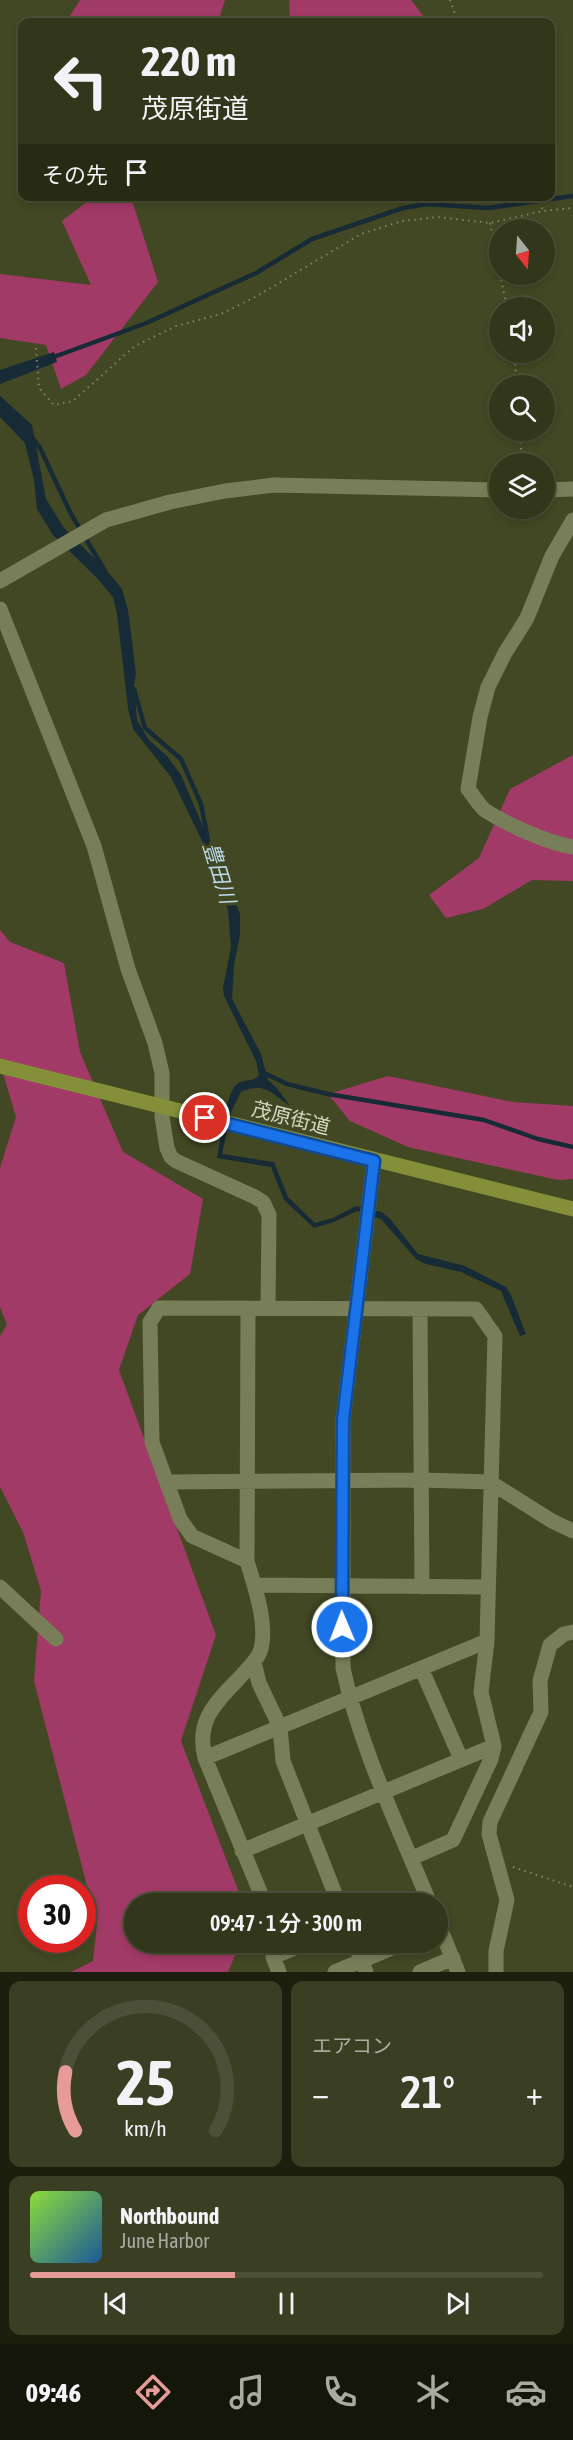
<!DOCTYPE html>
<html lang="ja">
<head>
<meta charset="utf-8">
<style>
	:root { --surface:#32361a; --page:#3a3e23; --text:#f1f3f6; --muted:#a8aba2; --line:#4d5039; --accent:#e69b98 }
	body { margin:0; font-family:"Asap Condensed","Noto Sans JP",sans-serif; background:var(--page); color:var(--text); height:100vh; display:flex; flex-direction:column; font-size:22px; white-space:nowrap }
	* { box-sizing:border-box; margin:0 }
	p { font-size:20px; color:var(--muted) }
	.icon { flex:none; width:33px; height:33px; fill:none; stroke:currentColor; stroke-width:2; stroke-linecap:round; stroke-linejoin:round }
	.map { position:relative; height:1972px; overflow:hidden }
	.drawer { display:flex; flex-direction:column; gap:9px; padding:9px; background:#1c1e0e; flex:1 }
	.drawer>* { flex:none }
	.guide { position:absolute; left:18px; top:18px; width:537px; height:183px; border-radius:12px; box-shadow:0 3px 9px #0003,0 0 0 2px var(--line); background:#32361a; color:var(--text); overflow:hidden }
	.needle { width:39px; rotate:163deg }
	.buttons { position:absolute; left:489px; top:219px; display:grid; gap:12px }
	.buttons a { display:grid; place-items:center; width:66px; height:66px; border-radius:50%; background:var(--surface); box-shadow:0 3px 9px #0003,0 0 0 2px var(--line); font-size:30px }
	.speed { position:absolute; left:18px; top:1875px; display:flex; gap:12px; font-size:30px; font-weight:700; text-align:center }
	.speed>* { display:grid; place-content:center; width:78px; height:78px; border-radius:50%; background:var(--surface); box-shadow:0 3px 9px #0003,0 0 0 2px var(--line); line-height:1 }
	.speed .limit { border:9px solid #d22; background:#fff; color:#111 }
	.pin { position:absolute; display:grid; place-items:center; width:51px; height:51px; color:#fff; margin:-26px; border:3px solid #fff; border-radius:50%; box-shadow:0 2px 6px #0007 }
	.me { position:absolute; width:66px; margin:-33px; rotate:359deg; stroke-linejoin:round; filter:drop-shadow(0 0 4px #0008) }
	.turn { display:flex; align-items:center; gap:21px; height:126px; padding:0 24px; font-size:27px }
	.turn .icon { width:78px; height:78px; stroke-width:2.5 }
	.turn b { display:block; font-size:42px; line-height:51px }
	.then { display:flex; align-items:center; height:57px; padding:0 24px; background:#0003; gap:12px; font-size:22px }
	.big { font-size:45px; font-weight:600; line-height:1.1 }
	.drawer .tile { flex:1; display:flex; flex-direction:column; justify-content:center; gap:9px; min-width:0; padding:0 21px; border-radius:12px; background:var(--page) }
	.drawer .dial { align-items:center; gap:0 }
	.dial svg { height:156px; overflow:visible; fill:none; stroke:var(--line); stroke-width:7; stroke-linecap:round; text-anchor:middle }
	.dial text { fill:var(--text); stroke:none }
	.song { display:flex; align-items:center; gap:18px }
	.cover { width:72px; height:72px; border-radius:9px; background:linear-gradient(135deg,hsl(90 70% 55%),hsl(210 70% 35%)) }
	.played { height:6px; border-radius:3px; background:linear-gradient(90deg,var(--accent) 40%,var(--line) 40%) }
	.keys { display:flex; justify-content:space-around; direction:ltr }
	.heat { display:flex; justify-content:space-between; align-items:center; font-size:33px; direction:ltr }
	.drawer .tiles { flex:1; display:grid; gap:9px; grid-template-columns:1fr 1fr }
	.tile:last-child { grid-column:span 2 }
	.trip { position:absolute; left:124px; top:1893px; width:324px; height:60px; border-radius:30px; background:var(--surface); box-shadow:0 3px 9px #0003,0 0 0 2px var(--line); font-weight:600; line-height:60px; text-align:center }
	.menu { display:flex; height:96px; justify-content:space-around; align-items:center; background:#14160a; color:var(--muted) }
	.menu .icon { width:42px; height:42px }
	.menu .selected { color:var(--accent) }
	.menu b { font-size:27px; color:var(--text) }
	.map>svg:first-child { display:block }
	.green { fill:#a13a67 }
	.water { fill:#172b37 }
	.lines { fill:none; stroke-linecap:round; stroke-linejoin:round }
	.stream { stroke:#172b37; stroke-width:4.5 }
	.path { stroke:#7f8566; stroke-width:2; stroke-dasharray:1.5 4.5; stroke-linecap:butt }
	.minor { stroke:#787f58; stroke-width:15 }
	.major { stroke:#838f39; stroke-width:15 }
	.route-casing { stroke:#114b97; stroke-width:15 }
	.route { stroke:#1a73e8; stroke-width:10 }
	.labels { text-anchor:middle; stroke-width:6; stroke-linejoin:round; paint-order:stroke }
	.street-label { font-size:20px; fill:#d4d9c4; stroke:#424823 }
	.water-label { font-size:21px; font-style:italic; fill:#bbd8ea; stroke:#424823 }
</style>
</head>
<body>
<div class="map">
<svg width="573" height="1972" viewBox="0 0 573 1972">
	<rect width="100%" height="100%" fill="#424823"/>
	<!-- green -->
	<path class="green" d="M80,0H225L218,22H66Z
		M289,0H411L428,22H290Z
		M93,197H131L158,282L86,375L61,389L46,345L0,338V274L91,285L62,221Z
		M573,755V881L532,880L483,909L446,918L429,895L479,858L510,789Z
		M0,930L10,942L64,963L80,1052L123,1152L203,1199L190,1274L138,1315L119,1370L216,1635L181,1741L243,1903L135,1904V1942L240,1943L228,1972H71L93,1961L97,1925L34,1681L41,1591L23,1532L0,1487V1336L7,1325L0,1307V1168L16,1117L0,1063Z
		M388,1076L513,1102L573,1106V1179L558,1180L408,1147L350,1121L328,1094Z"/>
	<!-- water -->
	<path class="water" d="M54,352L57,362L0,384V370Z
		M0,396L32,425L46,499L64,528L109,573L122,589L128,610L131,633L136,674L134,685L137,720L149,740L167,756L181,775L240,914V935L234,965L232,999L261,1054L268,1080L276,1087L291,1107C272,1094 265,1081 241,1092L231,1112L222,1154L274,1162L288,1197L315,1223L333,1218L356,1206L382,1212L391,1220L418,1254L465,1266L506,1287L511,1295L526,1334L520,1336L501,1291L461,1272L426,1264L416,1259L381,1219L357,1211L334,1222L314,1228L284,1200L271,1167L217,1158C220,1144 226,1092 237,1084C245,1078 253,1083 259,1075L256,1061L224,996L223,988L231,947L228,910L208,853L171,777L133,729L128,708L117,614L113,597L96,577L53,535L37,509L34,480L25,443L0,417Z"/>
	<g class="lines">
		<!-- stream -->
		<path class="stream" d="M51,358L144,324L256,273L312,239L403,208L427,204L488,208L573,196
			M33,439L40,448L71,514L105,571
			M134,689L145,728L181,759L201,804L208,840
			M262,1072L287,1084L328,1094L484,1120L538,1139L573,1147"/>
		<!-- path -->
		<path class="path" d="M450,0L458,22
			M539,196L543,211
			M490,223L500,270
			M500,274L507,308
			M36,348L39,388L54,405L73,401L135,346L176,326L221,314L257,296L361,234L402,221L438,217L490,223L543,211L573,208
			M514,352L517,386
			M520,430L522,464
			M513,1867L573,1887"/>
		<!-- minor -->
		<path class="minor" d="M544,490L573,489
			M573,520L552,556L527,618L505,653L488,687L480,717L468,789C474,796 479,806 486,811C508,825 548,843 573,847
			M0,581L106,520L170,502L225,491L274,485L500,490
			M0,609L94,846L128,969L155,1043L162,1073V1117L167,1148L171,1157L176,1161L255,1197L263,1202L269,1215L268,1308
			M374,1161L343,1420V1668C360,1748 399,1828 430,1904
			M420,1309L422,1587
			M167,1482L421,1480L490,1482L552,1521L573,1531
			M247,1561L248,1308
			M254,1585L488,1587
			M0,1587L56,1639
			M254,1662L259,1683L280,1727L283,1761L339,1904
			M421,1668L461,1759
			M205,1758L487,1641
			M242,1851L494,1746
			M265,1904L205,1758C195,1718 218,1701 243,1674C249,1667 256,1661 260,1652C269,1626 254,1585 247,1561L192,1536L180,1519L152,1442L150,1322L159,1308L476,1309L495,1336L487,1641L481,1692L494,1746L491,1759L453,1840L412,1858
			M404,1904L426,1894
			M438,1923L458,1972
			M355,1942L366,1972
			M279,1972L273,1957L309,1942
			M335,1972L406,1942
			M420,1972L453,1958
			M496,1972V1951L507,1900L489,1834L490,1822L541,1712L540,1681L550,1645L564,1634L573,1632"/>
		<!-- major -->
		<path class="major" d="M0,1066L573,1209"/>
	</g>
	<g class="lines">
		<defs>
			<path id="route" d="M205,1118L374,1161L343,1420L342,1627"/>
		</defs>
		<!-- route casing -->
		<use href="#route" class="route-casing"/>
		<!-- route -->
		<use href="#route" class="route"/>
	</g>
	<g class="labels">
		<!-- street labels -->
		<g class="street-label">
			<text transform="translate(291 1118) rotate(14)" y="7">茂原街道</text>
		</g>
		<!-- water labels -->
		<g class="water-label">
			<text transform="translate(219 873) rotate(73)" y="7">豊田川</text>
		</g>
	</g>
</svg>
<div class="buttons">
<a><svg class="needle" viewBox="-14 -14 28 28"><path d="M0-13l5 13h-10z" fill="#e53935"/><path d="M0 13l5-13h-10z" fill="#a8aba2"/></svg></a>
<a><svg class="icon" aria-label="sound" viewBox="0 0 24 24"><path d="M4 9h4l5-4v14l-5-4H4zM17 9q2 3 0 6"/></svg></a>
<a><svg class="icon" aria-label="search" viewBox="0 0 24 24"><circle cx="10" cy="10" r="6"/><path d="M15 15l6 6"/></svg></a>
<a><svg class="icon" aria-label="layers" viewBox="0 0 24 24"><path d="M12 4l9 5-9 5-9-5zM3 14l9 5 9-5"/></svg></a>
</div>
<div class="speed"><div class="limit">30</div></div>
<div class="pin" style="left:205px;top:1118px;background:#d93025"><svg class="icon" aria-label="arrive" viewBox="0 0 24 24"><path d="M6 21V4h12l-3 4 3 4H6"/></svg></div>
<svg class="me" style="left:342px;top:1627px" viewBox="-20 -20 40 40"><circle r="17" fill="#1a73e8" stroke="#fff" stroke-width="3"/><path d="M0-11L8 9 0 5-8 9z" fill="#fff"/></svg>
<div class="trip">09:47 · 1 分 · 300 m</div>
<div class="guide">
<div class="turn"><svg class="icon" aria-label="left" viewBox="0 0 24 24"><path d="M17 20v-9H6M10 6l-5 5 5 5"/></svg><div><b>220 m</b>茂原街道</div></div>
<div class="then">その先<svg class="icon" aria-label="arrive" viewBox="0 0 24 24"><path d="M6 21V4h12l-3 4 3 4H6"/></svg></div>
</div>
</div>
<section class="drawer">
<div class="tiles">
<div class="tile dial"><svg viewBox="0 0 100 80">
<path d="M14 69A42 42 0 1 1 86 69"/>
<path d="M14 69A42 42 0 0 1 9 39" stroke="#e69b98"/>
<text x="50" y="56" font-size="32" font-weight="700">25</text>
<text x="50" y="72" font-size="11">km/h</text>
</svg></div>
<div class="tile"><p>エアコン</p>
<div class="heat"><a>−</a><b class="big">21°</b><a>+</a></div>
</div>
<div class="tile">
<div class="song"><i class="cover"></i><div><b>Northbound</b><p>June Harbor</p></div></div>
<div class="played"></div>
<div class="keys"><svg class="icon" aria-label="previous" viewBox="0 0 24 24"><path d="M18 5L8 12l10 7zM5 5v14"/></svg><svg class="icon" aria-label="pause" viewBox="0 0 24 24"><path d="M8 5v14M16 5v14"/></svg><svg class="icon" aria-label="next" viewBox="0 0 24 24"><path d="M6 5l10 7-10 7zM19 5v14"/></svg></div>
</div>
</div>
</section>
<nav class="menu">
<b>09:46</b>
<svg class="icon selected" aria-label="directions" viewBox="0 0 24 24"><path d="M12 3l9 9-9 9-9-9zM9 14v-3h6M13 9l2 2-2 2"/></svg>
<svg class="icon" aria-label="music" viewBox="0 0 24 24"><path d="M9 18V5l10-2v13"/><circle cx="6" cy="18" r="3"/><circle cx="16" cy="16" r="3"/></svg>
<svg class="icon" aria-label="phone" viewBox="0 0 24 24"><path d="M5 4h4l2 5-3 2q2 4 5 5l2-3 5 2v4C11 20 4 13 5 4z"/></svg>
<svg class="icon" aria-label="climate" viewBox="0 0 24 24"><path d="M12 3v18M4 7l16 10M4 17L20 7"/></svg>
<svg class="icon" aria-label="car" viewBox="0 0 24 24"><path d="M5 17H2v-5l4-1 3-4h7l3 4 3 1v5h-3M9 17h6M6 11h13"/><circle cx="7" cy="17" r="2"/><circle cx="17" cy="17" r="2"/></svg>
</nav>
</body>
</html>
